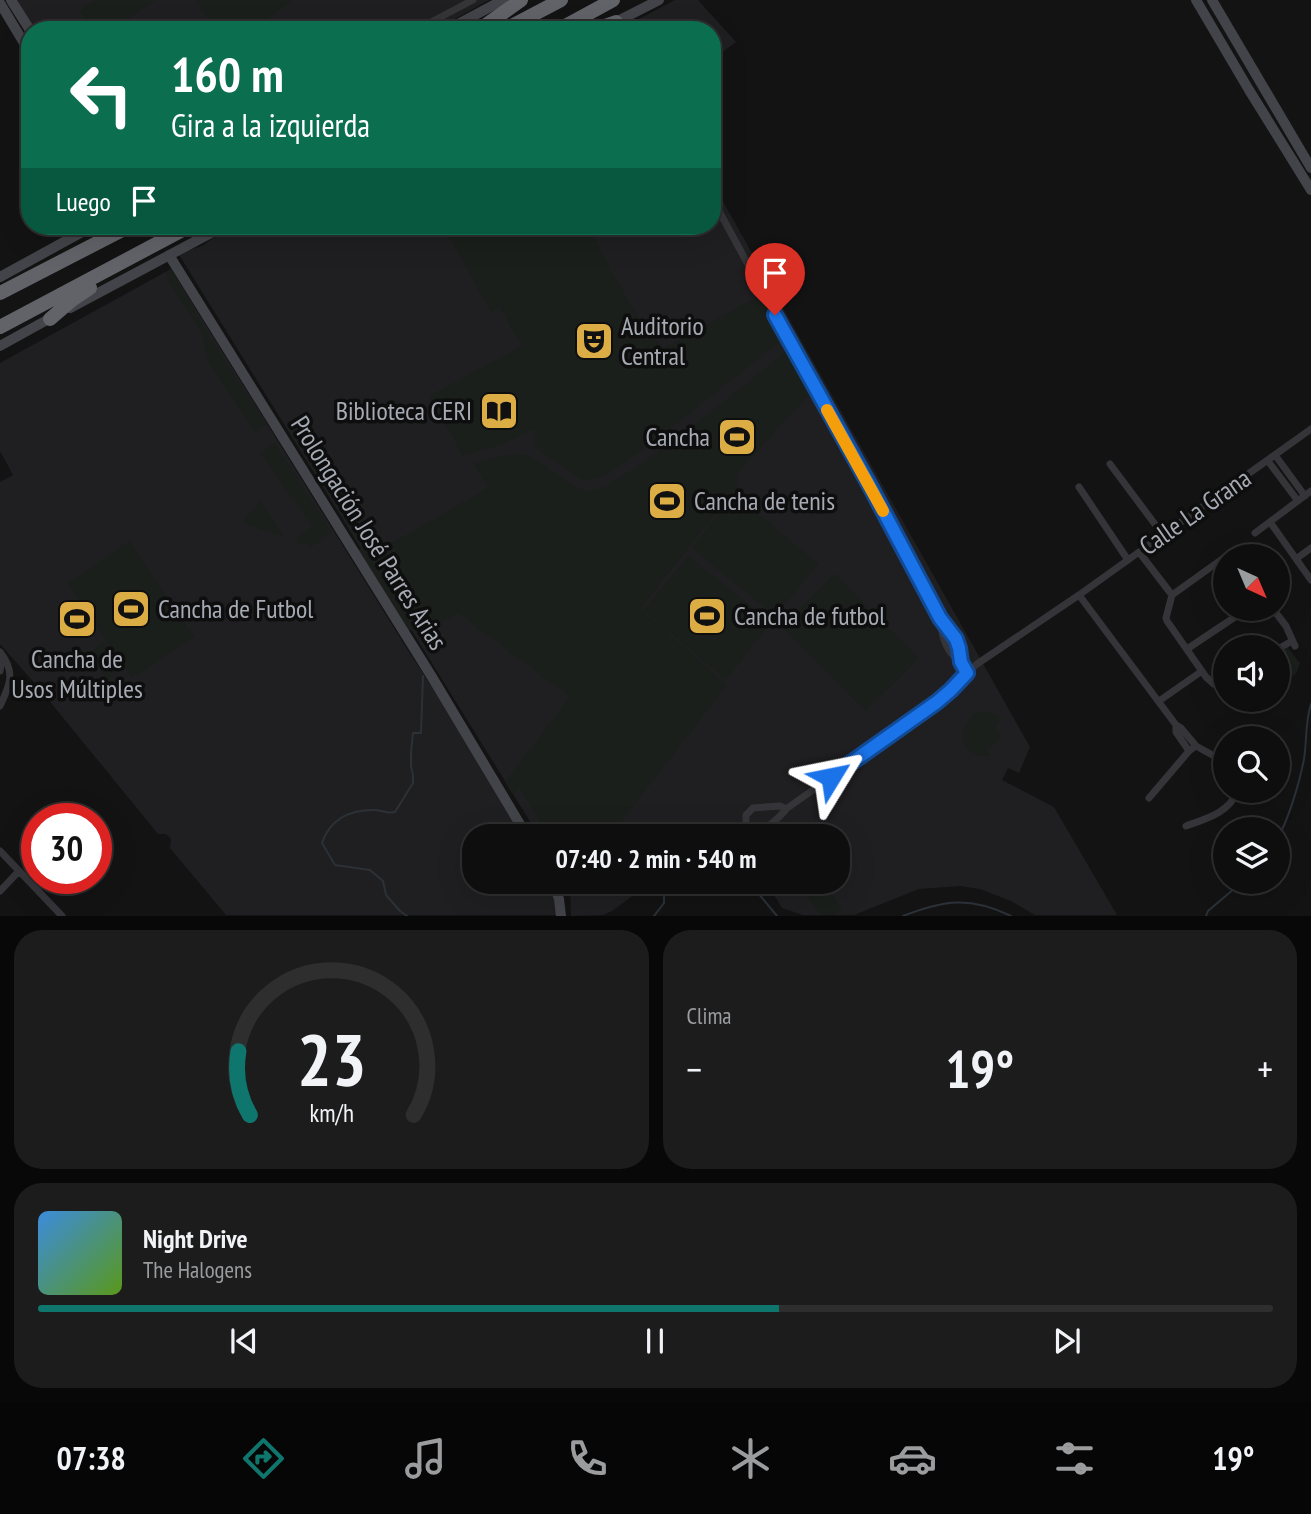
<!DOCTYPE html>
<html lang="es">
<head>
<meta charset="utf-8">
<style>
	:root { --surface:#0e0e0f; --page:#1c1c1d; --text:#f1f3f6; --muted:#9b9c9e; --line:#2e2e2f; --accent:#0f766e }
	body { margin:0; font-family:"PT Sans Narrow",sans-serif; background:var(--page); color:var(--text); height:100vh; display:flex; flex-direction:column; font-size:26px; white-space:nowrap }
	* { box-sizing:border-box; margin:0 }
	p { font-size:23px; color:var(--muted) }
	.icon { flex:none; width:38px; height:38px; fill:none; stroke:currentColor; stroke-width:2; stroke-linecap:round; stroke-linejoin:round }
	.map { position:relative; height:916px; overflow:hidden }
	.panel { display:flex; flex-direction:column; gap:14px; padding:14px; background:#080808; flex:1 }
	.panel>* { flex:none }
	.hud { position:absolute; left:21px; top:21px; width:700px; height:214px; border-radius:28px; box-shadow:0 7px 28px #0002,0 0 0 2px var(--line); background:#0b6e4f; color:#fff; overflow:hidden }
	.needle { width:46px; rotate:136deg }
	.buttons { position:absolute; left:1213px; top:544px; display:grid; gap:14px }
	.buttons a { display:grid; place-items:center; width:77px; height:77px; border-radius:50%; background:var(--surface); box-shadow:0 7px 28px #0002,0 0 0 2px var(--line); font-size:35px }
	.speed { position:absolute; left:21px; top:803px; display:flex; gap:14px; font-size:35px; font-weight:700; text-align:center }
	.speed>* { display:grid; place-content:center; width:91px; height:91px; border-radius:50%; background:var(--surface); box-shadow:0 7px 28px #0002,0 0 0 2px var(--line); line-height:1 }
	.speed .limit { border:10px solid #d22; background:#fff; color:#111 }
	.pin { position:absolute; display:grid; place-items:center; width:60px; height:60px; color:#fff; margin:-72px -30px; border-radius:50% 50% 50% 0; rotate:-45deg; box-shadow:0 0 7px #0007 }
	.pin .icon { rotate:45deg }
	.me { position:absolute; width:77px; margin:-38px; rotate:55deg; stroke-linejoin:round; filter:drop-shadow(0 0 5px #0008) }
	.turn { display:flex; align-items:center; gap:24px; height:147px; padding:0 35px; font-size:32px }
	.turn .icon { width:91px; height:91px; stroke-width:2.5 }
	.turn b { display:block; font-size:49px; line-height:60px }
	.then { display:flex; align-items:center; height:66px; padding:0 35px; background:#0003; gap:14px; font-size:26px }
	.big { font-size:52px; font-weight:800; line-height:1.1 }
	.panel .widget { flex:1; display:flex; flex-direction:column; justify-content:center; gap:10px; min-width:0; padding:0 24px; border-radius:28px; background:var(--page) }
	.panel .dial { align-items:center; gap:0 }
	.dial svg { height:182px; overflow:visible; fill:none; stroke:var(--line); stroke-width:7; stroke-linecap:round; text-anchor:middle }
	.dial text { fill:var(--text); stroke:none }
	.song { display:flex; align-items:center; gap:21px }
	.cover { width:84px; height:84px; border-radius:10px; background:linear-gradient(135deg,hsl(210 70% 55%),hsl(90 70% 35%)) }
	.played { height:7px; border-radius:4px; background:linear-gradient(90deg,var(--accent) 60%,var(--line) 60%) }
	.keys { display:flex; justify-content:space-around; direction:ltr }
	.heat { display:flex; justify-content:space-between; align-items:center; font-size:38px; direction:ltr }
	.panel .tiles { flex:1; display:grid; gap:14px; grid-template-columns:1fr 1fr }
	.widget:last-child { grid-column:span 2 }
	.trip { position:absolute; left:462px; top:824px; width:388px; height:70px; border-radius:28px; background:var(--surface); box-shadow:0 7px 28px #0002,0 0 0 2px var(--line); font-weight:800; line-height:70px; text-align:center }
	.tabs { display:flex; height:112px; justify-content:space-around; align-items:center; background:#060606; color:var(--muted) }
	.tabs .icon { width:49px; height:49px }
	.tabs .current { color:var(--accent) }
	.tabs b { font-size:32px; color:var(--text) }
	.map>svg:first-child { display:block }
	.built { fill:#1f1f21 }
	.green { fill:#1a1f1b }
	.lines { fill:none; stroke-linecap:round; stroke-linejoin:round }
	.stream { stroke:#2b3137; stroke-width:2 }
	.minor { stroke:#353539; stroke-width:7 }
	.secondary { stroke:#434449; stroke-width:10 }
	.motorway { stroke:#616369; stroke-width:14 }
	.route-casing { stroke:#114b97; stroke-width:18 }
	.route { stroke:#1a73e8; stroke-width:12 }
	.slow { stroke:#f59e0b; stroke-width:12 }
	.labels { text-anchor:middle; stroke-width:7; stroke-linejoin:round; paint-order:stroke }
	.poi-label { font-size:26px; fill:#a6aab3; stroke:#0e0e0f; text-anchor:start }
	.street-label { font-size:26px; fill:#a6aab3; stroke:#0e0e0f }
</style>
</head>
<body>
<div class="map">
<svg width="1311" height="916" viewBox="0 0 1311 916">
	<rect width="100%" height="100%" fill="#131314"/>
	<!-- built -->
	<path class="built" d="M5,0H489L435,30H30V40Z
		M675,0H698L736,42L712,60V30H618Z
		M712,182L1030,747L1019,773L1008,768L1002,780L1054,807L1117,915H1035L1011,901L980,889L960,886L919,889L854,915H803L782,908L766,882H838V836H707L700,830L692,828L668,830L653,833L649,836H539L178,253L202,246L212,239L236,226H712Z
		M171,269L409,652L460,729L525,836H474V882H550L559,915H226L170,848L171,839L166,834H158L38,687L0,644V482L13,475L0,451V363Z
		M567,882H642L638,892L612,911L603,915L571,916L570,887Z"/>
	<!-- green -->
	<path class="green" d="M95,0H155L112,30H93L79,11Z
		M195,0H293L255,28L256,30H216Z
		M443,226H587L649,338L654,336L663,349L762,294L786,337L648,446L607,474L587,481L576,476L534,446L535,428L508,442L463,456L429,396L522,346L500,307L491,312Z
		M171,270L211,339L266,424L256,432L207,361L203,335L168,281L167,272Z
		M789,349L814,389L739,471L736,488L640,609L727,685L610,836H548L520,787L513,795L505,782L570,697L458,613L425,630L417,629L408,631L358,550L370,542L382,552L392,543L488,488L474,464C492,459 517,448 536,459C546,466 555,475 566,481C573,486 582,491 590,491C617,491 760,372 789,349Z
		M275,443L332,533L309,548L305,542L300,544L296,538L312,526L260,453Z
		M735,494L818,564L775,616L692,548Z
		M261,501L284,536L242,523Z
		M129,541L194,636L132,678L68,583Z
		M688,556L771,622L726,680L644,610Z
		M835,574L919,658L865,711L782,627Z
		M75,599L95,627L78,638L59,611Z
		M104,642L124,668L108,680L88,654Z
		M1288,648L1300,663L1296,674L1278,684V654Z
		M980,712C989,711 994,713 1002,718L995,725L997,727L995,730L1002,736L987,750L991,756C961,760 952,725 980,712Z
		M822,882L842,910L834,915H821L805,893Z"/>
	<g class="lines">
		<!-- stream -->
		<path class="stream" d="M1278,837C1289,819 1300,780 1304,759C1307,741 1305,722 1311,704
			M755,882L758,893L777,916
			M407,916L400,911L386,895L383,881L370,870L335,865L322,843C330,819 349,810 374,810C382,810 386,814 395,812L413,783V775L411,766V752L413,733H421L423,676
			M654,916L664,903V884L662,882
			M903,916C944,900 970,896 1011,916
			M1206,916L1208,911L1242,882"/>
		<!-- minor -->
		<path class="minor" d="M416,30L473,0
			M712,198C777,319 844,438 908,559C918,578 927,597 938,615C950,636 958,635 961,662
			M1275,455L1305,496
			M1268,461L1298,501
			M1110,464L1163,535
			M1079,487L1128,560
			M1270,522L1311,580
			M1255,533L1311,491
			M1139,552L1172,595
			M1296,559L1311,548
			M1079,595L1176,725L1181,728L1196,746
			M1172,595L1166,618L1167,621L1206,677L1214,684L1218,685L1225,682
			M1172,595L1225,557
			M1273,609L1286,626L1295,646
			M940,618C941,631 943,643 951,653C958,661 962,664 967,673
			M1187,649L1247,609
			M1278,649L1292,641
			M0,652C16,672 10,685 0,706
			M0,671L2,656
			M1159,701L1202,671
			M1176,725V732L1189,751
			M1149,798L1189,751L1196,746L1225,762
			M786,809L780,806L753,808L746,815V826C750,829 751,832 757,832C765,831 782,815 786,809L937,702L951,690L957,682L977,664L1079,595L1311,429
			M1186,826C1208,818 1228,813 1238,791
			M0,851L62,916
			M0,891L19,871"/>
		<!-- secondary -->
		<path class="secondary" d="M11,0L30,30
			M1196,0L1249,90L1311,190
			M1212,0L1311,168
			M0,3L30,53
			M610,25L659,0
			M447,30L503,0
			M169,255L432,677L527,836
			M0,277L93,226
			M70,308L224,226
			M0,346L56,315
			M553,882L559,899L561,916"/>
		<!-- motorway -->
		<path class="motorway" d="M479,30L521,0
			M504,30L561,0
			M558,30L613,0
			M593,30L616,22
			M0,293L130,226
			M50,319L72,300L90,288
			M0,327L190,226"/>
	</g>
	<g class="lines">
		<defs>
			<path id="route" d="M775,315L870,486L940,618L956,639L959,648L961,662L967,673L951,690L937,702L831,777"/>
		</defs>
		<!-- route casing -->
		<use href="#route" class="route-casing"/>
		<!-- route -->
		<use href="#route" class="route"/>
		<!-- slow -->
		<path class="slow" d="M827,410L883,511"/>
	</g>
	<!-- icons -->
	<defs>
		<symbol id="theatre-square" viewBox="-11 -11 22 22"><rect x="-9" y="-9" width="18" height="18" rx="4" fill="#dcad44" stroke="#0e0e0f"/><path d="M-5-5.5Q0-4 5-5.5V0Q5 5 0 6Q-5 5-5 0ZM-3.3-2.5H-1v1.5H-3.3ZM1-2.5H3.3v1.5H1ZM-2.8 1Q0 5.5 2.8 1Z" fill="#111"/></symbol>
		<symbol id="library-square" viewBox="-11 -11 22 22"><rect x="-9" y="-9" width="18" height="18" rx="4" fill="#dcad44" stroke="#0e0e0f"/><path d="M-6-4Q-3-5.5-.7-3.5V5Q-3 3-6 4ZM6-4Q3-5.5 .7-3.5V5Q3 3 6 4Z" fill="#111"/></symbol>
		<symbol id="stadium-square" viewBox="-11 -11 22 22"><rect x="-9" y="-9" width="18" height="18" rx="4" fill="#dcad44" stroke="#0e0e0f"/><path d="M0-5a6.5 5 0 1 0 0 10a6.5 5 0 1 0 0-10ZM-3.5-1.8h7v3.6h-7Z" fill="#111"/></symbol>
	</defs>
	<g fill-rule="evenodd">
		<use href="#theatre-square" x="572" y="319" width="44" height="44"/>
		<use href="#library-square" x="477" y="389" width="44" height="44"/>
		<use href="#stadium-square" x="715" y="415" width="44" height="44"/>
		<use href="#stadium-square" x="645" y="479" width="44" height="44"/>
		<use href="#stadium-square" x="109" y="587" width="44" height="44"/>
		<use href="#stadium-square" x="685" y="594" width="44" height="44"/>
		<use href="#stadium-square" x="55" y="597" width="44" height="44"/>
	</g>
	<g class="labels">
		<!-- poi labels -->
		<g class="poi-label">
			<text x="621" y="335">Auditorio<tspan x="621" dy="30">Central</tspan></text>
			<text x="472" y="420" text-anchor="end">Biblioteca CERI</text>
			<text x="710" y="446" text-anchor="end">Cancha</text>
			<text x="694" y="510">Cancha de tenis</text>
			<text x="158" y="618">Cancha de Futbol</text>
			<text x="734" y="625">Cancha de futbol</text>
			<text x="77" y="668" text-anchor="middle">Cancha de<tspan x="77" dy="30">Usos Múltiples</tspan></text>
		</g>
		<!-- street labels -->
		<g class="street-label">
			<text transform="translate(1195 512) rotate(-35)" y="9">Calle La Grana</text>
			<text transform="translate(369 533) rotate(58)" y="9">Prolongación José Parres Arias</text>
		</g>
	</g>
</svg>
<div class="buttons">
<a><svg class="needle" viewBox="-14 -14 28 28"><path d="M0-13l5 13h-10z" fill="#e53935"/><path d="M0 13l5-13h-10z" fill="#9b9c9e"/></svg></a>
<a><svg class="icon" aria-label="sound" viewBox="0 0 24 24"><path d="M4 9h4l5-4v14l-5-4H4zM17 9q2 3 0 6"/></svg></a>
<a><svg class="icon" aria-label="search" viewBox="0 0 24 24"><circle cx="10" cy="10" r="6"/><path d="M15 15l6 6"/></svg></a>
<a><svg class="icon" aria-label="layers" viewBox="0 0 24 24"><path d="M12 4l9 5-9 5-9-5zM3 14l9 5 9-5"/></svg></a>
</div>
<div class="speed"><div class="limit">30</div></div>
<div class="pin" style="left:775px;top:315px;background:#d93025"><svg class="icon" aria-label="arrive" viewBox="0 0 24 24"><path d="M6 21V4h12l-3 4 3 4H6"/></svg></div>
<svg class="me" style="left:831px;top:777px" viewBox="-20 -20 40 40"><path d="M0-17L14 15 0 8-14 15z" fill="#1a73e8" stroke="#fff" stroke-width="4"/></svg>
<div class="trip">07:40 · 2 min · 540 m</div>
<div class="hud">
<div class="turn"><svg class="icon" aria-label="left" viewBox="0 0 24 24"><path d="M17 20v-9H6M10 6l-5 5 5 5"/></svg><div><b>160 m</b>Gira a la izquierda</div></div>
<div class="then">Luego<svg class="icon" aria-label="arrive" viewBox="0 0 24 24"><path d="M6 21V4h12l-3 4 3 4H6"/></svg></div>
</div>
</div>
<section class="panel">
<div class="tiles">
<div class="widget dial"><svg viewBox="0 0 100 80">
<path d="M14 69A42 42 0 1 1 86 69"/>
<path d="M14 69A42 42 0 0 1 9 41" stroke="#0f766e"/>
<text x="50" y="56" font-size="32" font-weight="700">23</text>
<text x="50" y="72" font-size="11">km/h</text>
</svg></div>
<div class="widget"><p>Clima</p>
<div class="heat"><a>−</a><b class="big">19°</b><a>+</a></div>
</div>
<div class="widget">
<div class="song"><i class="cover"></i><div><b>Night Drive</b><p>The Halogens</p></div></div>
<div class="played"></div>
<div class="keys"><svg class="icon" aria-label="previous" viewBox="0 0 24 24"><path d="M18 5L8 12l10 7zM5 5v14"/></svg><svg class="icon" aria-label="pause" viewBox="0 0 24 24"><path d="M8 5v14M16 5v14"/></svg><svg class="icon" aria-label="next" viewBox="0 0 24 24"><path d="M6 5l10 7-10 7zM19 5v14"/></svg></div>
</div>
</div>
</section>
<nav class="tabs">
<b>07:38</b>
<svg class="icon current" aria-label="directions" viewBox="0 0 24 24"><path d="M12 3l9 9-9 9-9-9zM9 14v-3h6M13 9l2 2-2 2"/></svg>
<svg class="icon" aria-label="music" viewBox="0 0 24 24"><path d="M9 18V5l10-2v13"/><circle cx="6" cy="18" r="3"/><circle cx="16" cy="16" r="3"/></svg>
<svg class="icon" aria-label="phone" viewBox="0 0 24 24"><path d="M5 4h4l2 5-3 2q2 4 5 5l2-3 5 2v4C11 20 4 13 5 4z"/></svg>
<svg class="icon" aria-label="climate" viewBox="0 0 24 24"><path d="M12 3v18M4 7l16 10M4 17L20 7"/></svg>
<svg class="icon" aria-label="car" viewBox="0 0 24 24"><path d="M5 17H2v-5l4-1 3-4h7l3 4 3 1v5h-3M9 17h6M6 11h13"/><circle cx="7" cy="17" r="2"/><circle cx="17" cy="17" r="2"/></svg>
<svg class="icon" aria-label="filters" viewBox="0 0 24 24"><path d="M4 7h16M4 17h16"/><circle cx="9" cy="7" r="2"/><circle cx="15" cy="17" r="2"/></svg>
<b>19°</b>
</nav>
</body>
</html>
